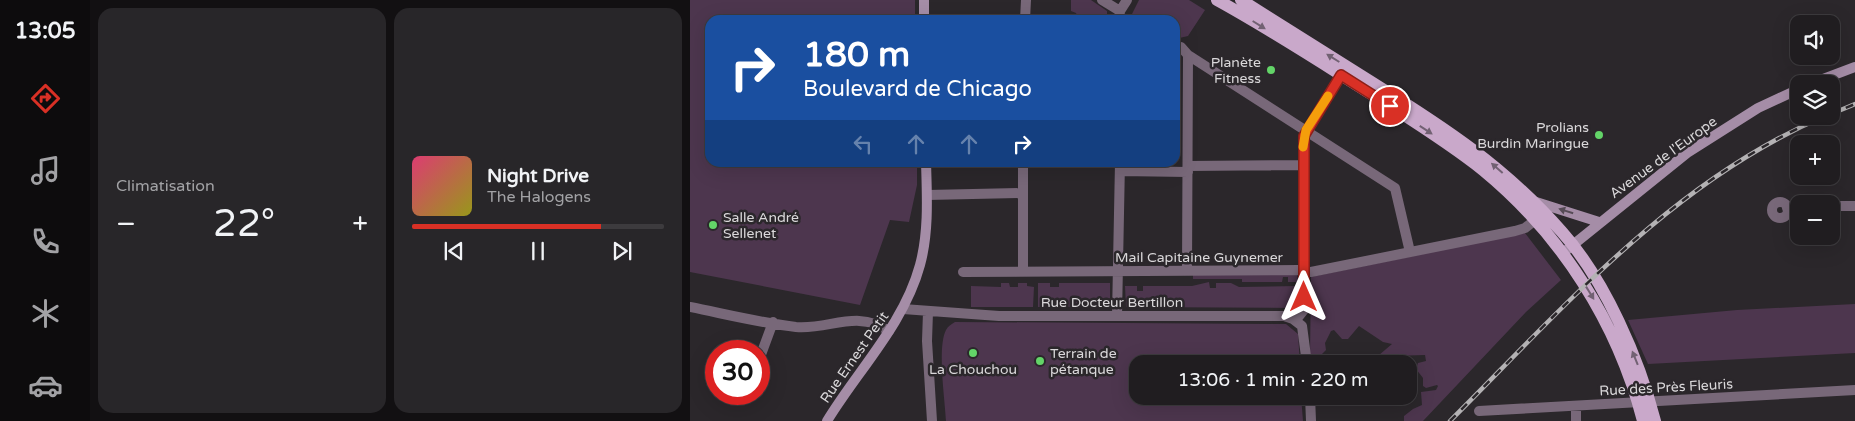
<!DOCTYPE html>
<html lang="fr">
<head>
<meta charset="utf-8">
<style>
	:root { --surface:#201d20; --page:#282629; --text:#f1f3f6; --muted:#a2a2a5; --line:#3d3b3e; --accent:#d93025 }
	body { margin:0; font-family:"Varela Round",sans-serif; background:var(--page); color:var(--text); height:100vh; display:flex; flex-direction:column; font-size:19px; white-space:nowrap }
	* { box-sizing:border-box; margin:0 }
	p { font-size:16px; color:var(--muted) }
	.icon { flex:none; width:28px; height:28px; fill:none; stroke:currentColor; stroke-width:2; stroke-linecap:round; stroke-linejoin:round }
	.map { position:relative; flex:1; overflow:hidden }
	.sheet { display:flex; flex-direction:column; gap:8px; padding:8px; background:#121012; width:600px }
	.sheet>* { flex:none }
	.top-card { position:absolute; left:15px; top:15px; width:475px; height:152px; border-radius:15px; box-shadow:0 5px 20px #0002,0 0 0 1px var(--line); background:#1a4fa0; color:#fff; overflow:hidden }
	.controls { position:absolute; left:1100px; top:15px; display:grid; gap:10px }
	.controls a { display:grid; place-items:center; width:50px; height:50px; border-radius:10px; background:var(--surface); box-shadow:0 5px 20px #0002,0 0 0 1px var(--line); font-size:25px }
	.speed { position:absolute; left:15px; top:340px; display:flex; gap:10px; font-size:25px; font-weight:700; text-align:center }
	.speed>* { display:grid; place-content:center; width:65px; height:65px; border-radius:50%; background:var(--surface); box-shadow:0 5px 20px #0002,0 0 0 1px var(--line); line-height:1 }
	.speed .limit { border:8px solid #d22; background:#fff; color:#111 }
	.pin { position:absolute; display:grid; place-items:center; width:42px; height:42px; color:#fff; margin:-21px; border:2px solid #fff; border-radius:50%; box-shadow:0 1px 5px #0007 }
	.me { position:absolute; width:55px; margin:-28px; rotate:0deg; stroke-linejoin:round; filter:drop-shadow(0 0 4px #0008) }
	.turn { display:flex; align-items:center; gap:18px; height:105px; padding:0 15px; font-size:22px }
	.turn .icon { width:65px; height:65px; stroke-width:2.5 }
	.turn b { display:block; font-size:35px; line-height:42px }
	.lanes { display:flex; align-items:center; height:48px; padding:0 15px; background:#0003; justify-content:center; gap:25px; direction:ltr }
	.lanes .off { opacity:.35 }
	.big { font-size:38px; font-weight:600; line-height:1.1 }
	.sheet .card { flex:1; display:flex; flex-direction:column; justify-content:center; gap:8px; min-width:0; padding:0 18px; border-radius:15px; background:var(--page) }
	.song { display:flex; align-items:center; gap:15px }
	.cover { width:60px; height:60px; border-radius:8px; background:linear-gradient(135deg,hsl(340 70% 55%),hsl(60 70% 35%)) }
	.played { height:5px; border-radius:2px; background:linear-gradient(90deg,var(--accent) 75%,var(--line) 75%) }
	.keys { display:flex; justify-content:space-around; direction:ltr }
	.heat { display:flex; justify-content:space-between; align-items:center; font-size:28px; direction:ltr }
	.sheet .tiles { flex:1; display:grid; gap:8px; grid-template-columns:repeat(2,1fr) }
	.trip { position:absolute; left:439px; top:355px; width:288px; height:50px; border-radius:15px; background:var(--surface); box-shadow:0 5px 20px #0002,0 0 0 1px var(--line); font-weight:600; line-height:50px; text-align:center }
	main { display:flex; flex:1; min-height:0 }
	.menu { display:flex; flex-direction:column; width:90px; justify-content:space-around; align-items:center; background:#0d0c0d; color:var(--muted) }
	.menu .icon { width:35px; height:35px }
	.menu .on { color:var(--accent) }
	.menu b { font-size:22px; color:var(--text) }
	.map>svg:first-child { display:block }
	.green { fill:#4d364e }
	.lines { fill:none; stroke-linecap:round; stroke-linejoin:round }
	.street { stroke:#786879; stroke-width:10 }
	.secondary { stroke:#a58da7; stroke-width:10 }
	.primary { stroke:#c9a8ca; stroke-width:12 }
	.rail-casing { stroke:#b4b2b4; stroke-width:4.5 }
	.rail { stroke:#2b272b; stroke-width:2.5; stroke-dasharray:8; stroke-linecap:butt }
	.oneway { fill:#726173 }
	.oneway2 { fill:#564b56 }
	.route-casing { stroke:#8d1f18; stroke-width:12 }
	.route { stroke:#d93025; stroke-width:9 }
	.slow { stroke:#f59e0b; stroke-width:9 }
	.poi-dot { fill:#63d468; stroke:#2b272b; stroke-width:2 }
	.labels { text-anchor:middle; stroke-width:5; stroke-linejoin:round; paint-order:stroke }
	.poi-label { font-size:14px; fill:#dad8da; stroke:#2b272b; text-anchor:end }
	.street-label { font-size:14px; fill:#dad8da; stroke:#2b272b }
</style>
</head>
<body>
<main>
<nav class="menu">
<b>13:05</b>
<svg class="icon on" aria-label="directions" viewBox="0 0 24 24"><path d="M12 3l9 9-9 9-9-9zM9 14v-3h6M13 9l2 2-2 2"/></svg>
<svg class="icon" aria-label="music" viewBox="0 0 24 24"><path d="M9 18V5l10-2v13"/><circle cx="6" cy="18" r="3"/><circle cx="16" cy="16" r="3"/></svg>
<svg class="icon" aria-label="phone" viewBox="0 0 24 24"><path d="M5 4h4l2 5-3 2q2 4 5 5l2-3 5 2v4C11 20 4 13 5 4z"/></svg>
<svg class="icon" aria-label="climate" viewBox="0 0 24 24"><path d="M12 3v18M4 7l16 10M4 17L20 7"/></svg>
<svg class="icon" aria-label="car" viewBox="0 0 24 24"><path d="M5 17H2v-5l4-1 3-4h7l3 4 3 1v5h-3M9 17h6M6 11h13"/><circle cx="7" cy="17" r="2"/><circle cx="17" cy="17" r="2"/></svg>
</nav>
<section class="sheet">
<div class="tiles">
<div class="card"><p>Climatisation</p>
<div class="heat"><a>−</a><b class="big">22°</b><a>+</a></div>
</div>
<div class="card">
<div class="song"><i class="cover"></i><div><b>Night Drive</b><p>The Halogens</p></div></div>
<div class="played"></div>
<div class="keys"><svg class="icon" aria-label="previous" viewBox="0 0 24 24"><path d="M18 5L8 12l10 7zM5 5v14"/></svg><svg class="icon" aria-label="pause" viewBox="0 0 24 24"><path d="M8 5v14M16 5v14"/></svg><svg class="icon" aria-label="next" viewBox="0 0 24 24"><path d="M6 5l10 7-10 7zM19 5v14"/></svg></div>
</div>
</div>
</section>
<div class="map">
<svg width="1165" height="421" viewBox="0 0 1165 421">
	<rect width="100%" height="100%" fill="#2b272b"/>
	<!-- green -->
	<path class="green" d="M0,0H225V20H20V162L227,163V185L219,222L200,220L170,305L0,272Z
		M381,0H401L417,11V17L388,18L386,13L381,11Z
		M449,0H499L515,10L498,36L485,39V20H439Z
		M835,233L871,280L836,312L733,421H714V416L723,409L732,405L731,392L746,390L748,386L747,385L736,388L733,386V378L726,369L728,363L736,361L735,355L700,356L697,360L682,361L702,344L693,342L669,326L658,339H652L644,330L641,331L635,343L636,350L632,354L620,355L621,277Z
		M503,273L607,274L608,282H598V277H593L592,282H552V279H503Z
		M519,282L520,288H526V283H541L549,287L607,286L608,308L436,307L435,286H447V291H453V286H502Z
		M311,283H319L320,287H328V283H337V286L344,287L343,307H281V286L311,287Z
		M348,283H360V287H369V283H420V307H348Z
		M1165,304V353L958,364L938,320L1047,310Z
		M265,322L596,324L608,334L610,364H448V396H611L613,421H256C255,400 247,347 256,330C258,326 262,324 265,322Z"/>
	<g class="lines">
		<!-- street -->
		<path class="street" d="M412,0L430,11
			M335,20L336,0
			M429,20L430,11L437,0
			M485,47H491L498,55L705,188L720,252
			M498,166L613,165
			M430,171L498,172
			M237,195L333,193
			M1082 210a8 8 0 1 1 16 0a8 8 0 1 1-16 0Z
			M1141,206H1165
			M1097,208L1109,207
			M333,271V162
			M497,271L498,55
			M273,272L608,270L621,272L825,231L835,228L849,217
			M0,307C35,314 71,323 106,327C140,330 166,309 199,331
			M213,309L309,316H594L603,319L612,326L617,364
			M238,312L237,341L242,421
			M427,316L430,162
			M606,320L614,310V136L651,75
			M69,360L83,322
			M620,396L621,421
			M886,406V421
			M789,411L1165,390"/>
		<!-- secondary -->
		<path class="secondary" d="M234,20V0
			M1120,84L1165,67
			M843,201L909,222
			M873,253L997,153L1068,108L1109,89
			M137,421C168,370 214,324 230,265C239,232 237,196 236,162"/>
		<!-- primary -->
		<path class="primary" d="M527,0C580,29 632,63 683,95C720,119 758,142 793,170C871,234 928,323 953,421
			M551,0C595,28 639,55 683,83C755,128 815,167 872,232C915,280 949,359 965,421"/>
		<defs>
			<path id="rail" d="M1141,114L1165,104
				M760,421C875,306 983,181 1135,116"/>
		</defs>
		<!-- rail casing -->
		<use href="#rail" class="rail-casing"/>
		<!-- rail -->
		<use href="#rail" class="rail"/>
	</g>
	<!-- one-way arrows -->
	<defs><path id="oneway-solid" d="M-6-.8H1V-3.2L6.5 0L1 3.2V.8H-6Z" transform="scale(1.25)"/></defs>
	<g class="oneway">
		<use href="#oneway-solid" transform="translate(569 25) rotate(32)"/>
		<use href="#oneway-solid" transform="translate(643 58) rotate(-148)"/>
		<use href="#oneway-solid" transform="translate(736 130) rotate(33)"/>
		<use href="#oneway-solid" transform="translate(807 168) rotate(-139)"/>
		<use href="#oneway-solid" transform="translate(900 293) rotate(58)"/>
		<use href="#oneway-solid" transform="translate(945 358) rotate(-112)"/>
	</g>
	<use class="oneway2" href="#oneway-solid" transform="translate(876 211) rotate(-163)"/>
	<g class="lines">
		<defs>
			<path id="route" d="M614,297V136L651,75L700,106"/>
		</defs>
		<!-- route casing -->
		<use href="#route" class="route-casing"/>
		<!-- route -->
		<use href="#route" class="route"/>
		<!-- slow -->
		<path class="slow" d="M613,147L616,130L638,96"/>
	</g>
	<!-- markers -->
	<g class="poi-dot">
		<circle cx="581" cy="70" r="5"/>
		<circle cx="909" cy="135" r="5"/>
		<circle cx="23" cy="225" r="5"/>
		<circle cx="283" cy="353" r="5"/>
		<circle cx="350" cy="361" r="5"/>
	</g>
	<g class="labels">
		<!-- poi labels -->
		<g class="poi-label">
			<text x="571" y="67">Planète<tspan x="571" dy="16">Fitness</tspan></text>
			<text x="899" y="132">Prolians<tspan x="899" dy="16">Burdin Maringue</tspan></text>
			<text x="33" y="222" text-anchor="start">Salle André<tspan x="33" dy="16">Sellenet</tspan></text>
			<text x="360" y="358" text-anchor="start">Terrain de<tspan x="360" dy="16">pétanque</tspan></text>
			<text x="283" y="374" text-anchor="middle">La Chouchou</text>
		</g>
		<!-- street labels -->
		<g class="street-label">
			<text transform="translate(973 157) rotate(-36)" y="5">Avenue de l'Europe</text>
			<text x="509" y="262">Mail Capitaine Guynemer</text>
			<text x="422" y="307">Rue Docteur Bertillon</text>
			<text transform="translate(164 357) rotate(-55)" y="5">Rue Ernest Petit</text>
			<text transform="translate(976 387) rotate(-3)" y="5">Rue des Près Fleuris</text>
		</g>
	</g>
</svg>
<div class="controls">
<a><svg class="icon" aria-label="sound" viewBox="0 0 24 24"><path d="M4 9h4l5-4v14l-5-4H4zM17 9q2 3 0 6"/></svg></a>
<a><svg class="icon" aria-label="layers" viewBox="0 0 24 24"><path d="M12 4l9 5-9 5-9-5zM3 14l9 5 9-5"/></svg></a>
<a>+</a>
<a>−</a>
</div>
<div class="speed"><div class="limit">30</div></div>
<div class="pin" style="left:700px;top:106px;background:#d93025"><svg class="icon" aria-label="arrive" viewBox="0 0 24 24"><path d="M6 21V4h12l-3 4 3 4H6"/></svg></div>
<svg class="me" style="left:614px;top:297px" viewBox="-20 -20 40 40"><path d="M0-17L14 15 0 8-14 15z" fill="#d93025" stroke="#fff" stroke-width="4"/></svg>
<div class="trip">13:06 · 1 min · 220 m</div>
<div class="top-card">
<div class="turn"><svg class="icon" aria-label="right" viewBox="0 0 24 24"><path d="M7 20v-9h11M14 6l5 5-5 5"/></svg><div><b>180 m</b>Boulevard de Chicago</div></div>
<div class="lanes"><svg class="icon off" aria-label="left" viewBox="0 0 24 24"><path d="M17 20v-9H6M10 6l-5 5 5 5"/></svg><svg class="icon off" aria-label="ahead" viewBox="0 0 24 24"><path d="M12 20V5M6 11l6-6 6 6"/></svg><svg class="icon off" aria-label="ahead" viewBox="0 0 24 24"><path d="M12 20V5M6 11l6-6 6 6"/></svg><svg class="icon" aria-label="right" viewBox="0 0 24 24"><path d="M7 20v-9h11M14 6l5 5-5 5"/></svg></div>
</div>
</div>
</main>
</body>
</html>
